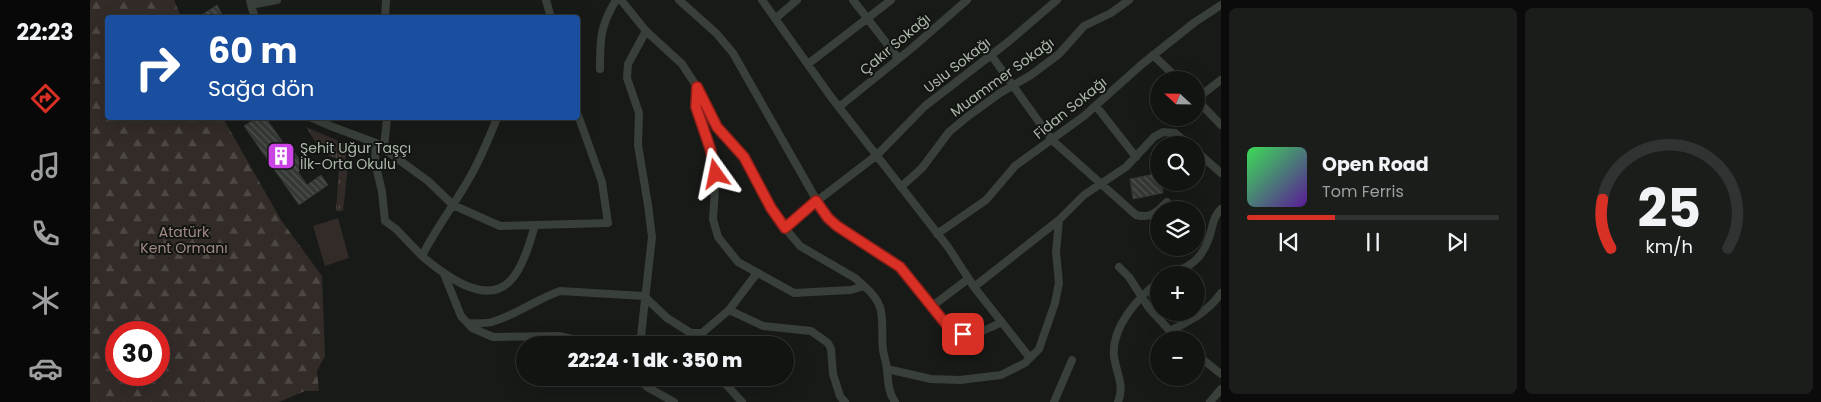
<!DOCTYPE html>
<html lang="tr">
<head>
<meta charset="utf-8">
<style>
	:root { --surface:#121412; --page:#1b1d1b; --text:#f1f3f6; --muted:#9c9e9f; --line:#313332; --accent:#d93025 }
	body { margin:0; font-family:Poppins,sans-serif; background:var(--page); color:var(--text); height:100vh; display:flex; flex-direction:column; font-size:19px; white-space:nowrap }
	* { box-sizing:border-box; margin:0 }
	p { font-size:16px; color:var(--muted) }
	.icon { flex:none; width:28px; height:28px; fill:none; stroke:currentColor; stroke-width:2; stroke-linecap:round; stroke-linejoin:round }
	.map { position:relative; flex:1; overflow:hidden }
	.details { display:flex; flex-direction:column; gap:8px; padding:8px; background:#0a0b0a; width:600px }
	.details>* { flex:none }
	.top-card { position:absolute; left:15px; top:15px; width:475px; height:105px; border-radius:5px; box-shadow:0 5px 20px #0002,0 0 0 1px var(--line); background:#1a4fa0; color:#fff; overflow:hidden }
	.needle { width:32px; rotate:292deg }
	.fabs { position:absolute; left:1060px; top:71px; display:grid; gap:10px }
	.fabs a { display:grid; place-items:center; width:55px; height:55px; border-radius:50%; background:var(--surface); box-shadow:0 5px 20px #0002,0 0 0 1px var(--line); font-size:25px }
	.speed { position:absolute; left:15px; top:321px; display:flex; gap:10px; font-size:25px; font-weight:700; text-align:center }
	.speed>* { display:grid; place-content:center; width:65px; height:65px; border-radius:50%; background:var(--surface); box-shadow:0 5px 20px #0002,0 0 0 1px var(--line); line-height:1 }
	.speed .limit { border:8px solid #d22; background:#fff; color:#111 }
	.pin { position:absolute; display:grid; place-items:center; width:42px; height:42px; color:#fff; margin:-21px; border-radius:10px; box-shadow:0 2px 8px #0006 }
	.me { position:absolute; width:55px; margin:-28px; rotate:348deg; stroke-linejoin:round; filter:drop-shadow(0 0 4px #0008) }
	.turn { display:flex; align-items:center; gap:18px; height:105px; padding:0 20px; font-size:22px }
	.turn .icon { width:65px; height:65px; stroke-width:2.5 }
	.turn b { display:block; font-size:35px; line-height:42px }
	.details .widget { flex:1; display:flex; flex-direction:column; justify-content:center; gap:8px; min-width:0; padding:0 18px; border-radius:8px; background:var(--page) }
	.details .dial { align-items:center; gap:0 }
	.dial svg { height:130px; overflow:visible; fill:none; stroke:var(--line); stroke-width:7; stroke-linecap:round; text-anchor:middle }
	.dial text { fill:var(--text); stroke:none }
	.song { display:flex; align-items:center; gap:15px }
	.cover { width:60px; height:60px; border-radius:8px; background:linear-gradient(135deg,hsl(130 70% 55%),hsl(270 70% 35%)) }
	.played { height:5px; border-radius:2px; background:linear-gradient(90deg,var(--accent) 35%,var(--line) 35%) }
	.keys { display:flex; justify-content:space-around; direction:ltr }
	.details .tiles { flex:1; display:grid; gap:8px; grid-template-columns:repeat(2,1fr) }
	.trip { position:absolute; left:426px; top:336px; width:278px; height:50px; border-radius:25px; background:var(--surface); box-shadow:0 5px 20px #0002,0 0 0 1px var(--line); font-weight:800; line-height:50px; text-align:center }
	main { display:flex; flex:1; min-height:0 }
	.dock { display:flex; flex-direction:column; width:90px; justify-content:space-around; align-items:center; background:#070807; color:var(--muted) }
	.dock .icon { width:35px; height:35px }
	.dock .selected { color:var(--accent) }
	.dock b { font-size:22px; color:var(--text) }
	.map>svg:first-child { display:block }
	.grass { fill:url(#grass-tufts) }
	.forest { fill:url(#forest-firs); fill-rule:evenodd }
	.park { fill:#322b28 }
	.building { fill:url(#building-back-hatch); stroke:#323633 }
	.lines { fill:none; stroke-linecap:round; stroke-linejoin:round }
	.minor { stroke:#393f39; stroke-width:8 }
	.route-casing { stroke:#8d1f18; stroke-width:12 }
	.route { stroke:#d93025; stroke-width:9 }
	.labels { text-anchor:middle; stroke-width:4; stroke-linejoin:round; paint-order:stroke }
	.street-label { font-size:14px; fill:#adb9ab; stroke:#131513 }
	.poi-label { font-size:14px; fill:#adb9ab; stroke:#131513; text-anchor:start }
	.park-label { font-size:14px; fill:#a28b84; stroke:#131513 }
</style>
</head>
<body>
<main>
<nav class="dock">
<b>22:23</b>
<svg class="icon selected" aria-label="directions" viewBox="0 0 24 24"><path d="M12 3l9 9-9 9-9-9zM9 14v-3h6M13 9l2 2-2 2"/></svg>
<svg class="icon" aria-label="music" viewBox="0 0 24 24"><path d="M9 18V5l10-2v13"/><circle cx="6" cy="18" r="3"/><circle cx="16" cy="16" r="3"/></svg>
<svg class="icon" aria-label="phone" viewBox="0 0 24 24"><path d="M5 4h4l2 5-3 2q2 4 5 5l2-3 5 2v4C11 20 4 13 5 4z"/></svg>
<svg class="icon" aria-label="climate" viewBox="0 0 24 24"><path d="M12 3v18M4 7l16 10M4 17L20 7"/></svg>
<svg class="icon" aria-label="car" viewBox="0 0 24 24"><path d="M5 17H2v-5l4-1 3-4h7l3 4 3 1v5h-3M9 17h6M6 11h13"/><circle cx="7" cy="17" r="2"/><circle cx="17" cy="17" r="2"/></svg>
</nav>
<div class="map">
<svg width="1131" height="402" viewBox="0 0 1131 402">
	<defs>
		<pattern id="grass-tufts" width="24" height="20" patternUnits="userSpaceOnUse" patternTransform="scale(1.25)"><rect width="24" height="20" fill="#322b28"/><path d="M3 7l-1-3M5 7V3M7 7l1-3M15 17l-1-3M17 17v-4M19 17l1-3" fill="none" stroke="#4d4844"/></pattern>
		<pattern id="forest-firs" width="22" height="20" patternUnits="userSpaceOnUse" patternTransform="scale(1.25)"><rect width="22" height="20" fill="#322b28"/><path d="M5 1l3.5 6h-7zM16 11l3.5 6h-7z" fill="#4d4844"/></pattern>
		<pattern id="building-back-hatch" width="6" height="6" patternUnits="userSpaceOnUse" patternTransform="scale(1.25)"><rect width="6" height="6" fill="#353936"/><path d="M-1 5l2 2M0 0l6 6M5-1l2 2" fill="none" stroke="#505450"/></pattern>
	</defs>
	<rect width="100%" height="100%" fill="#181a18"/>
	<!-- grass -->
	<path class="grass" d="M216,127L258,145L255,161L233,154Z
		M249,166H258L253,211H246Z"/>
	<!-- forest -->
	<path class="forest" d="M0,0H84L91,17L18,18V118H133L191,220L232,276L235,356L227,371L229,391H215L189,402H0ZM26,332H69V375H26Z"/>
	<!-- park -->
	<path class="park" d="M248,218L259,258L235,266L223,226Z"/>
	<!-- building -->
	<path class="building" d="M127,5L134,18H107Z
		M166,118H176L194,144L197,142L215,167L208,172L217,185L231,175L238,185L209,205L154,126Z
		M1069,173V182H1071L1073,193L1043,199L1040,179Z"/>
	<g class="lines">
		<!-- minor -->
		<path class="minor" d="M160,0L161,5L187,0
			M456,0L461,18
			M531,0L556,31L538,64L537,78L549,113L548,145L558,205L562,237L550,345
			M589,0L626,33L643,53L727,201L787,155L835,106L918,42L967,0
			M672,0L741,97L858,247L884,287L969,220L994,195L1036,167L1064,137L1073,132L1085,133L1099,145
			M763,0L808,58
			M161,5L165,18
			M295,18L296,0
			M686,18L707,0
			M556,31L592,64L607,87L627,127L654,157L681,208L695,228L727,201L738,218L747,225L810,267L841,307L878,279
			M901,55L962,140L1046,215C1062,219 1066,212 1077,202
			M1063,55L1089,80
			M718,64L801,0
			M510,69C510,40 510,26 526,0
			M607,89L606,107L621,148L626,173L623,219L628,237L648,262L704,293L761,290L774,286L765,278L710,246L695,228
			M1106,99L1131,125
			M1106,99L1131,80
			M1006,106L1046,157
			M749,107L822,48L877,0
			M222,118L243,127L286,143L338,181L363,205L410,226L518,223L512,182L488,115
			M407,118C399,138 391,158 380,177C365,204 346,228 332,256C353,274 395,307 420,281C433,268 440,242 445,225
			M286,143L285,162L292,192L295,221L306,229L332,256
			M294,148L297,118
			M1106,151L1131,173
			M811,187L832,168L859,132L877,117L910,93L941,75L969,54L994,26L1021,13L1039,0
			M847,234L896,200L925,166L994,116L1051,65L1105,22L1131,5
			M1029,267L1039,277L1059,308L1080,331C1099,321 1118,312 1131,293
			M354,274L371,316L382,328L403,337L469,336L510,345
			M1078,275C1099,267 1111,261 1119,238C1123,227 1122,218 1131,209
			M774,286C799,307 790,321 793,350C794,356 796,362 797,369C798,380 798,392 805,402
			M884,287L940,358
			M841,307C869,341 873,341 912,322
			M639,310L667,273
			M378,323C386,323 395,324 402,322C426,315 447,299 470,291L554,296L577,318L601,333H612L639,310L673,326L721,331L738,343L741,349L743,374L750,396L755,402
			M1080,331L1090,340
			M1106,354L1131,374
			M797,369L841,379L870,380L911,375L935,363L949,349L965,303L969,283L966,252L969,220
			M550,378L557,387L584,402
			M630,378L652,402
			M964,402L982,360
			M1028,402C1035,385 1026,373 1024,356C1021,327 1048,298 1069,281
			M1120,402L1131,389"/>
	</g>
	<g class="lines">
		<defs>
			<path id="route" d="M626,174L620,148L606,107L607,87L627,127L654,157L681,208L695,228L726,201L738,218L747,226L810,267L860,329L873,334"/>
		</defs>
		<!-- route casing -->
		<use href="#route" class="route-casing"/>
		<!-- route -->
		<use href="#route" class="route"/>
	</g>
	<!-- icons -->
	<defs>
		<symbol id="building-square" viewBox="-11 -11 22 22"><rect x="-9" y="-9" width="18" height="18" rx="4" fill="#cb44e6" stroke="#131513"/><path d="M-4-6H4V6H1V3H-1V6H-4ZM-2.5-4.3h1.7v1.8h-1.7ZM.8-4.3h1.7v1.8H.8ZM-2.5-1h1.7V.8h-1.7ZM.8-1h1.7V.8H.8Z" fill="#fff"/></symbol>
	</defs>
	<g fill-rule="evenodd">
		<use href="#building-square" x="175" y="140" width="32" height="32"/>
	</g>
	<g class="labels">
		<!-- street labels -->
		<g class="street-label">
			<text transform="translate(805 44) rotate(-40)" y="5">Çakır Sokağı</text>
			<text transform="translate(867 65) rotate(-38)" y="5">Uslu Sokağı</text>
			<text transform="translate(912 77) rotate(-36)" y="5">Muammer Sokağı</text>
			<text transform="translate(980 108) rotate(-39)" y="5">Fidan Sokağı</text>
		</g>
		<!-- poi labels -->
		<g class="poi-label">
			<text x="210" y="153">Şehit Uğur Taşçı<tspan x="210" dy="16">İlk-Orta Okulu</tspan></text>
		</g>
		<!-- park labels -->
		<g class="park-label">
			<text x="94" y="237">Atatürk<tspan x="94" dy="16">Kent Ormanı</tspan></text>
		</g>
	</g>
</svg>
<div class="fabs">
<a><svg class="needle" viewBox="-14 -14 28 28"><path d="M0-13l5 13h-10z" fill="#e53935"/><path d="M0 13l5-13h-10z" fill="#9c9e9f"/></svg></a>
<a><svg class="icon" aria-label="search" viewBox="0 0 24 24"><circle cx="10" cy="10" r="6"/><path d="M15 15l6 6"/></svg></a>
<a><svg class="icon" aria-label="layers" viewBox="0 0 24 24"><path d="M12 4l9 5-9 5-9-5zM3 14l9 5 9-5"/></svg></a>
<a>+</a>
<a>−</a>
</div>
<div class="speed"><div class="limit">30</div></div>
<div class="pin" style="left:873px;top:334px;background:#d93025"><svg class="icon" aria-label="arrive" viewBox="0 0 24 24"><path d="M6 21V4h12l-3 4 3 4H6"/></svg></div>
<svg class="me" style="left:626px;top:174px" viewBox="-20 -20 40 40"><path d="M0-17L14 15 0 8-14 15z" fill="#d93025" stroke="#fff" stroke-width="4"/></svg>
<div class="trip">22:24 · 1 dk · 350 m</div>
<div class="top-card">
<div class="turn"><svg class="icon" aria-label="right" viewBox="0 0 24 24"><path d="M7 20v-9h11M14 6l5 5-5 5"/></svg><div><b>60 m</b>Sağa dön</div></div>
</div>
</div>
<section class="details">
<div class="tiles">
<div class="widget">
<div class="song"><i class="cover"></i><div><b>Open Road</b><p>Tom Ferris</p></div></div>
<div class="played"></div>
<div class="keys"><svg class="icon" aria-label="previous" viewBox="0 0 24 24"><path d="M18 5L8 12l10 7zM5 5v14"/></svg><svg class="icon" aria-label="pause" viewBox="0 0 24 24"><path d="M8 5v14M16 5v14"/></svg><svg class="icon" aria-label="next" viewBox="0 0 24 24"><path d="M6 5l10 7-10 7zM19 5v14"/></svg></div>
</div>
<div class="widget dial"><svg viewBox="0 0 100 80">
<path d="M14 69A42 42 0 1 1 86 69"/>
<path d="M14 69A42 42 0 0 1 9 39" stroke="#d93025"/>
<text x="50" y="56" font-size="32" font-weight="700">25</text>
<text x="50" y="72" font-size="11">km/h</text>
</svg></div>
</div>
</section>
</main>
</body>
</html>
